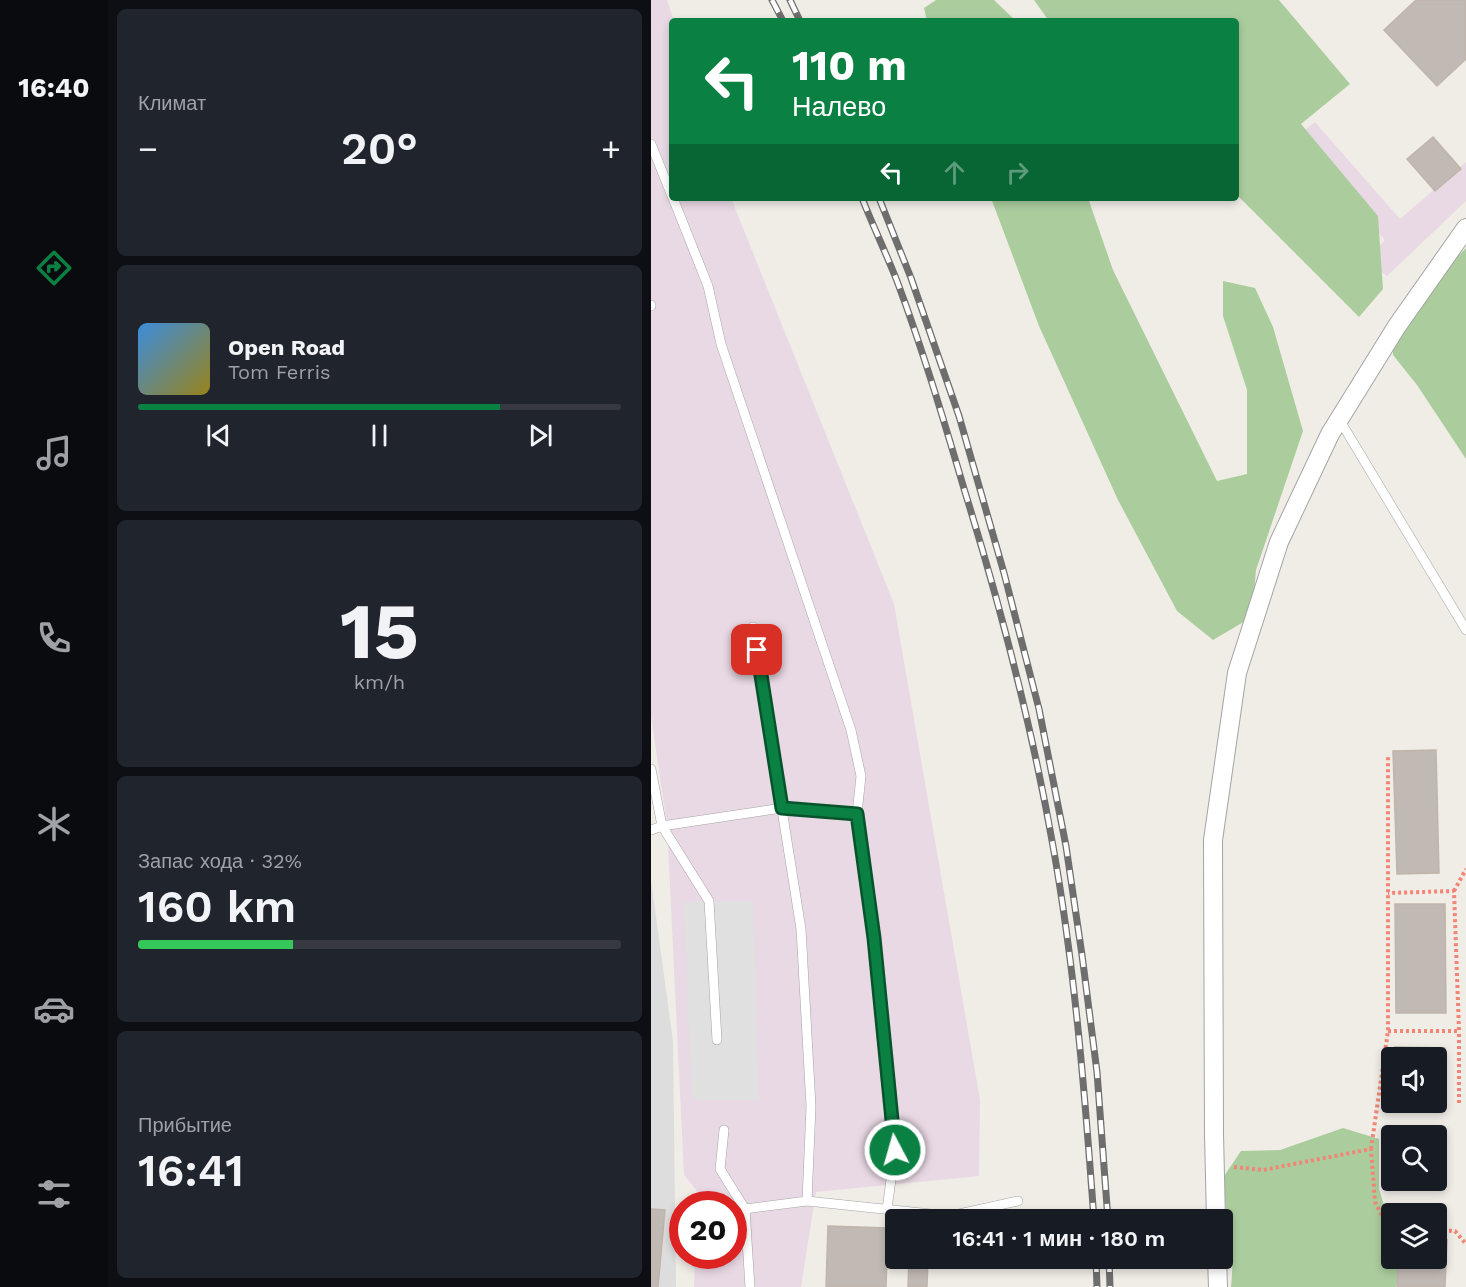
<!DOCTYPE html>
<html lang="ru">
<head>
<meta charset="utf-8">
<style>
	:root { --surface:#171b24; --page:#20242c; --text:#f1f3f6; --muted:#9ea1a6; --line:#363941; --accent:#0b8043 }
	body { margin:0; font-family:"Work Sans",sans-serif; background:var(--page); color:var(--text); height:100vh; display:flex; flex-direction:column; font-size:22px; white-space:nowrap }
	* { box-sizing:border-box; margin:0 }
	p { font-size:20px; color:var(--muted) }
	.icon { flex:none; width:33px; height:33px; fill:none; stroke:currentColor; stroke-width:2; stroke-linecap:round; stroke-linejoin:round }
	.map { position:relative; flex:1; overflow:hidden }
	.sheet { display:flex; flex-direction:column; gap:9px; padding:9px; background:#0d0f14; width:543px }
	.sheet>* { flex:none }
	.banner { position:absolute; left:18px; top:18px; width:570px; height:183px; border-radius:6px; box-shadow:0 3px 9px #0003; background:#0b8043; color:#fff; overflow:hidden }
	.controls { position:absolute; left:730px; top:1047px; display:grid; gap:12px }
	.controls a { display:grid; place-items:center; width:66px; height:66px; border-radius:6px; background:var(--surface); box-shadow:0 3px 9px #0003; font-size:30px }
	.speed { position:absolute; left:18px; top:1191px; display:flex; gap:12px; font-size:30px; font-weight:700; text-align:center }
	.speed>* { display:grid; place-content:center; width:78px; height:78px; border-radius:50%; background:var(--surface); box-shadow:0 3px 9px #0003; line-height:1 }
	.speed .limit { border:9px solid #d22; background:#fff; color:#111 }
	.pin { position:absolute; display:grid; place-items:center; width:51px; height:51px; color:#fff; margin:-26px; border-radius:12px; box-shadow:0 3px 9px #0006 }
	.me { position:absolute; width:66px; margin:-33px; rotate:354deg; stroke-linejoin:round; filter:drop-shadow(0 0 4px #0008) }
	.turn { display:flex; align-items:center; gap:21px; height:126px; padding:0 24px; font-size:27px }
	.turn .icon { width:78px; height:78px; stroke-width:2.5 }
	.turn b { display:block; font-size:42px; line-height:51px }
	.lanes { display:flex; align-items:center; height:57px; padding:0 24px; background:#0003; justify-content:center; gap:30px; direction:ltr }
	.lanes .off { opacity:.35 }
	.big { font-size:45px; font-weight:600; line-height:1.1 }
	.sheet .card { flex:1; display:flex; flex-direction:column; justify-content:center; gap:9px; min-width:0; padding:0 21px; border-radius:9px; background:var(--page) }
	.sheet .dial { align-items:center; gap:0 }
	.dial b { font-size:78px; line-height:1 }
	.song { display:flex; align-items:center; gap:18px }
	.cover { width:72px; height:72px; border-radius:9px; background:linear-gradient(135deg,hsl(210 70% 55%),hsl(50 70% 35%)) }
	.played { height:6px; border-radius:3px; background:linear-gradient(90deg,var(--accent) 75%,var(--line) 75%) }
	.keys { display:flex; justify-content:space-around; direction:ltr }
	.heat { display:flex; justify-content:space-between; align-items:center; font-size:33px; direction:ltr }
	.charge { height:9px; border-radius:4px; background:linear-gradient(90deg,#34c759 32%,var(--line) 0) }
	.trip { position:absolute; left:234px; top:1209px; width:348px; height:60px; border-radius:6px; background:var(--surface); box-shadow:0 3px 9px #0003; font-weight:600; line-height:60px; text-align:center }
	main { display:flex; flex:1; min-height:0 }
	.tabs { display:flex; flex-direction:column; width:108px; justify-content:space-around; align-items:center; background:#090b0e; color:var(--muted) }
	.tabs .icon { width:42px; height:42px }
	.tabs .on { color:var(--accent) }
	.tabs b { font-size:27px; color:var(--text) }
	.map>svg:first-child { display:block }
	.residential { fill:#dedddd }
	.industrial { fill:#e9d9e5 }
	.forest { fill:#abcd9e }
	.parking { fill:#e0e0e0 }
	.building { fill:#c0b9b4; stroke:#c1b5aa; stroke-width:1.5 }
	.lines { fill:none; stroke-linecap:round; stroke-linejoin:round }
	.service-casing { stroke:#a4a4a4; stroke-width:10 }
	.minor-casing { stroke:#a4a4a4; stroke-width:20 }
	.path { stroke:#f28576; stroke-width:4; stroke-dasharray:3 3; stroke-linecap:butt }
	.service { stroke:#fff; stroke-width:9 }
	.minor { stroke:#fff; stroke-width:18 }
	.rail-casing { stroke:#6e6e6e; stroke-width:7 }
	.rail { stroke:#fff; stroke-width:4.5; stroke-dasharray:14; stroke-linecap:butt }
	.route-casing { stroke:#07532c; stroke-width:15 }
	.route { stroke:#0b8043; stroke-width:10 }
</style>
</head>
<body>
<main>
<nav class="tabs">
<b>16:40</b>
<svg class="icon on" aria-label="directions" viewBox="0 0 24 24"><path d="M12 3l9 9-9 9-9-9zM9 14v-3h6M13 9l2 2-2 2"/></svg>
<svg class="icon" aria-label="music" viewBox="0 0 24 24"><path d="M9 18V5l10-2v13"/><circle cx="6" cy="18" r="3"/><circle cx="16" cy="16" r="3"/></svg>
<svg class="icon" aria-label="phone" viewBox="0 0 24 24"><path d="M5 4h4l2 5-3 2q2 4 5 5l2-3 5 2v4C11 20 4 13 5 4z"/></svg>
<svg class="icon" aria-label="climate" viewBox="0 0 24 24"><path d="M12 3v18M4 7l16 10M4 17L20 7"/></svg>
<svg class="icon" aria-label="car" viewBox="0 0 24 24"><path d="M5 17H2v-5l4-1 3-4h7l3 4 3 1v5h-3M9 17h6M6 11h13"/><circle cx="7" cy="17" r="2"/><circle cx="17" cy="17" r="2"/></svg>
<svg class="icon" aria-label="filters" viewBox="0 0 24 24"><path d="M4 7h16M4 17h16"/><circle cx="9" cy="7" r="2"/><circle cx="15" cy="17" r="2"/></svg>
</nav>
<section class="sheet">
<div class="card"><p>Климат</p>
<div class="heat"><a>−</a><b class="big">20°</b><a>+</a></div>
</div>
<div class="card">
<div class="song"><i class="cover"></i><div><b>Open Road</b><p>Tom Ferris</p></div></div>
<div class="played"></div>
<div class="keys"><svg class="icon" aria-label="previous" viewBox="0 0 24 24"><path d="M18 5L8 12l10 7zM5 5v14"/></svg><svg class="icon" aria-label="pause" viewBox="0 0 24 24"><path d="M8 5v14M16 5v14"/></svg><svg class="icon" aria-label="next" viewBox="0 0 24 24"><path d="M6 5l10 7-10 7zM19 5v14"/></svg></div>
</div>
<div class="card dial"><b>15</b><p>km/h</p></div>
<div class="card"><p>Запас хода · 32%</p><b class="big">160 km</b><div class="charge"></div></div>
<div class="card"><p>Прибытие</p><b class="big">16:41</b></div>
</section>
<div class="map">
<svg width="815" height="1287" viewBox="0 0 815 1287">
	<rect width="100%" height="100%" fill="#f0ede7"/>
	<!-- residential -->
	<path class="residential" d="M0,880L22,1041L25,1287H0Z"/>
	<!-- industrial -->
	<path class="industrial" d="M0,0H16L23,21H21V198H80L243,604L329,1100L328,1176L165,1192L150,1287H43L44,1256H82V1204H46V1191L33,1175L16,825L0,716Z
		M664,122L749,219L815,162V201L736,276L715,261L734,240L643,138Z"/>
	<!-- forest -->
	<path class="forest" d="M285,0H343L365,21H276L273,8Z
		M383,0H628L699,84L650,124L727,216L732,289L708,317L585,194V21H398Z
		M340,198H437L462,270L566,481L596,474V390L572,316V281L604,288L622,327L652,431L605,570L601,617L562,640L526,611L467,500L388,326Z
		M815,248V459L766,385L742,355V341L783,280Z
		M692,1128L728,1139V1189L741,1230V1258L750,1259L751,1261L745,1287H580C584,1246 579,1222 569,1182L590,1151L629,1150Z"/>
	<!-- parking -->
	<path class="parking" d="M102,901L108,1100H41L33,902Z"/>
	<!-- building -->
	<path class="building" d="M765,0H815V59L786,86L733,30Z
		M782,137L810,169L784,191L756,159Z
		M785,750L788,873L746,874L742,751Z
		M744,904H794L795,1013H745Z
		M744,1047L794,1048L792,1106L743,1105V1102H786V1058H744Z
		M0,1209L14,1210L7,1287H0Z
		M177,1226L237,1228L235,1287H175Z
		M786,1239L796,1240L794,1287H746L747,1258H786Z
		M258,1258H277L276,1287H257Z"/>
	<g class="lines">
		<defs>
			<path id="service" d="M0,144L21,196
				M22,198L57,286L70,344L200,730L210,776L206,814L223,938L244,1150L236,1209
				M0,305V306
				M688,419L815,630
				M0,769L11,826L58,901L66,1040
				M0,830L11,826L131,808L206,814
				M73,1130L69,1169L94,1209
				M156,1201L299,1216L367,1201
				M99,1287L94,1209L156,1201L160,1106L150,929L102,627"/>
			<path id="minor" d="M565,1220L563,1134L562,840L586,673L628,542L679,434L746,326L815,228
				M566,1258L567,1287"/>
		</defs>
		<!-- service casing -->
		<use href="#service" class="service-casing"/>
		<!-- minor casing -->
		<use href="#minor" class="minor-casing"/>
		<!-- path -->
		<path class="path" d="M803,891L815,869
			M737,1031H808L803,891L737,893
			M808,1103V1031
			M720,1149L737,1031V756
			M583,1167L612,1170L720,1149L724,1202L736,1225H741
			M786,1230L804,1231L815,1244"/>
		<!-- service -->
		<use href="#service" class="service"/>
		<!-- minor -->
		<use href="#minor" class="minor"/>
		<defs>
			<path id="rail" d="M121,0L132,21
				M139,0L149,21
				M211,198C222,226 235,253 246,281C272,350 293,421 314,492C350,608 381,727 402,846C424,969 434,1095 443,1220
				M228,198L260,278L308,416L353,573L388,709L415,846L431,955L446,1072L457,1220
				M445,1258L446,1287
				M458,1258L459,1287"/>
		</defs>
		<!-- rail casing -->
		<use href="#rail" class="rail-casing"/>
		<!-- rail -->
		<use href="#rail" class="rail"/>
	</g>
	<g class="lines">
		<defs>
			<path id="route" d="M106,650L131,808L206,814L223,938L244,1150"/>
		</defs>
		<!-- route casing -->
		<use href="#route" class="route-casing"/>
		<!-- route -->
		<use href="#route" class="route"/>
	</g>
</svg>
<div class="controls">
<a><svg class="icon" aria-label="sound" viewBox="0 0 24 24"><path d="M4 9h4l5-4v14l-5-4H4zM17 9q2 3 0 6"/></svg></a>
<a><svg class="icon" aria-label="search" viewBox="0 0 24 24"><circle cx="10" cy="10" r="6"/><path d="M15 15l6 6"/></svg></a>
<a><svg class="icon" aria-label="layers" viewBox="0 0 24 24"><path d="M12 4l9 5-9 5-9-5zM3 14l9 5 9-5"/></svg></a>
</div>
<div class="speed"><div class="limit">20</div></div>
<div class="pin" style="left:106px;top:650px;background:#d93025"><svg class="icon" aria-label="arrive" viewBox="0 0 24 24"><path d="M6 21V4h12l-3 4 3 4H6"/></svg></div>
<svg class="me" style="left:244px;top:1150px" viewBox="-20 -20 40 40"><circle r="17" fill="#0b8043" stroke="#fff" stroke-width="3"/><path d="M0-11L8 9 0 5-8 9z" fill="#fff"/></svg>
<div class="trip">16:41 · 1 мин · 180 m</div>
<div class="banner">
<div class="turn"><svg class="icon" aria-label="left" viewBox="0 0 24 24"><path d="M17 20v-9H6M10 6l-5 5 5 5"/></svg><div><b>110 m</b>Налево</div></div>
<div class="lanes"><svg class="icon" aria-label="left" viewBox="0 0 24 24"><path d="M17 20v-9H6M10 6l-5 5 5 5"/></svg><svg class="icon off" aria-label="ahead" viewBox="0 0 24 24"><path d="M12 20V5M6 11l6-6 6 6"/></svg><svg class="icon off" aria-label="right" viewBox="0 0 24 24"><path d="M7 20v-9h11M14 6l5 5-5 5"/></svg></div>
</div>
</div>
</main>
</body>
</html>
